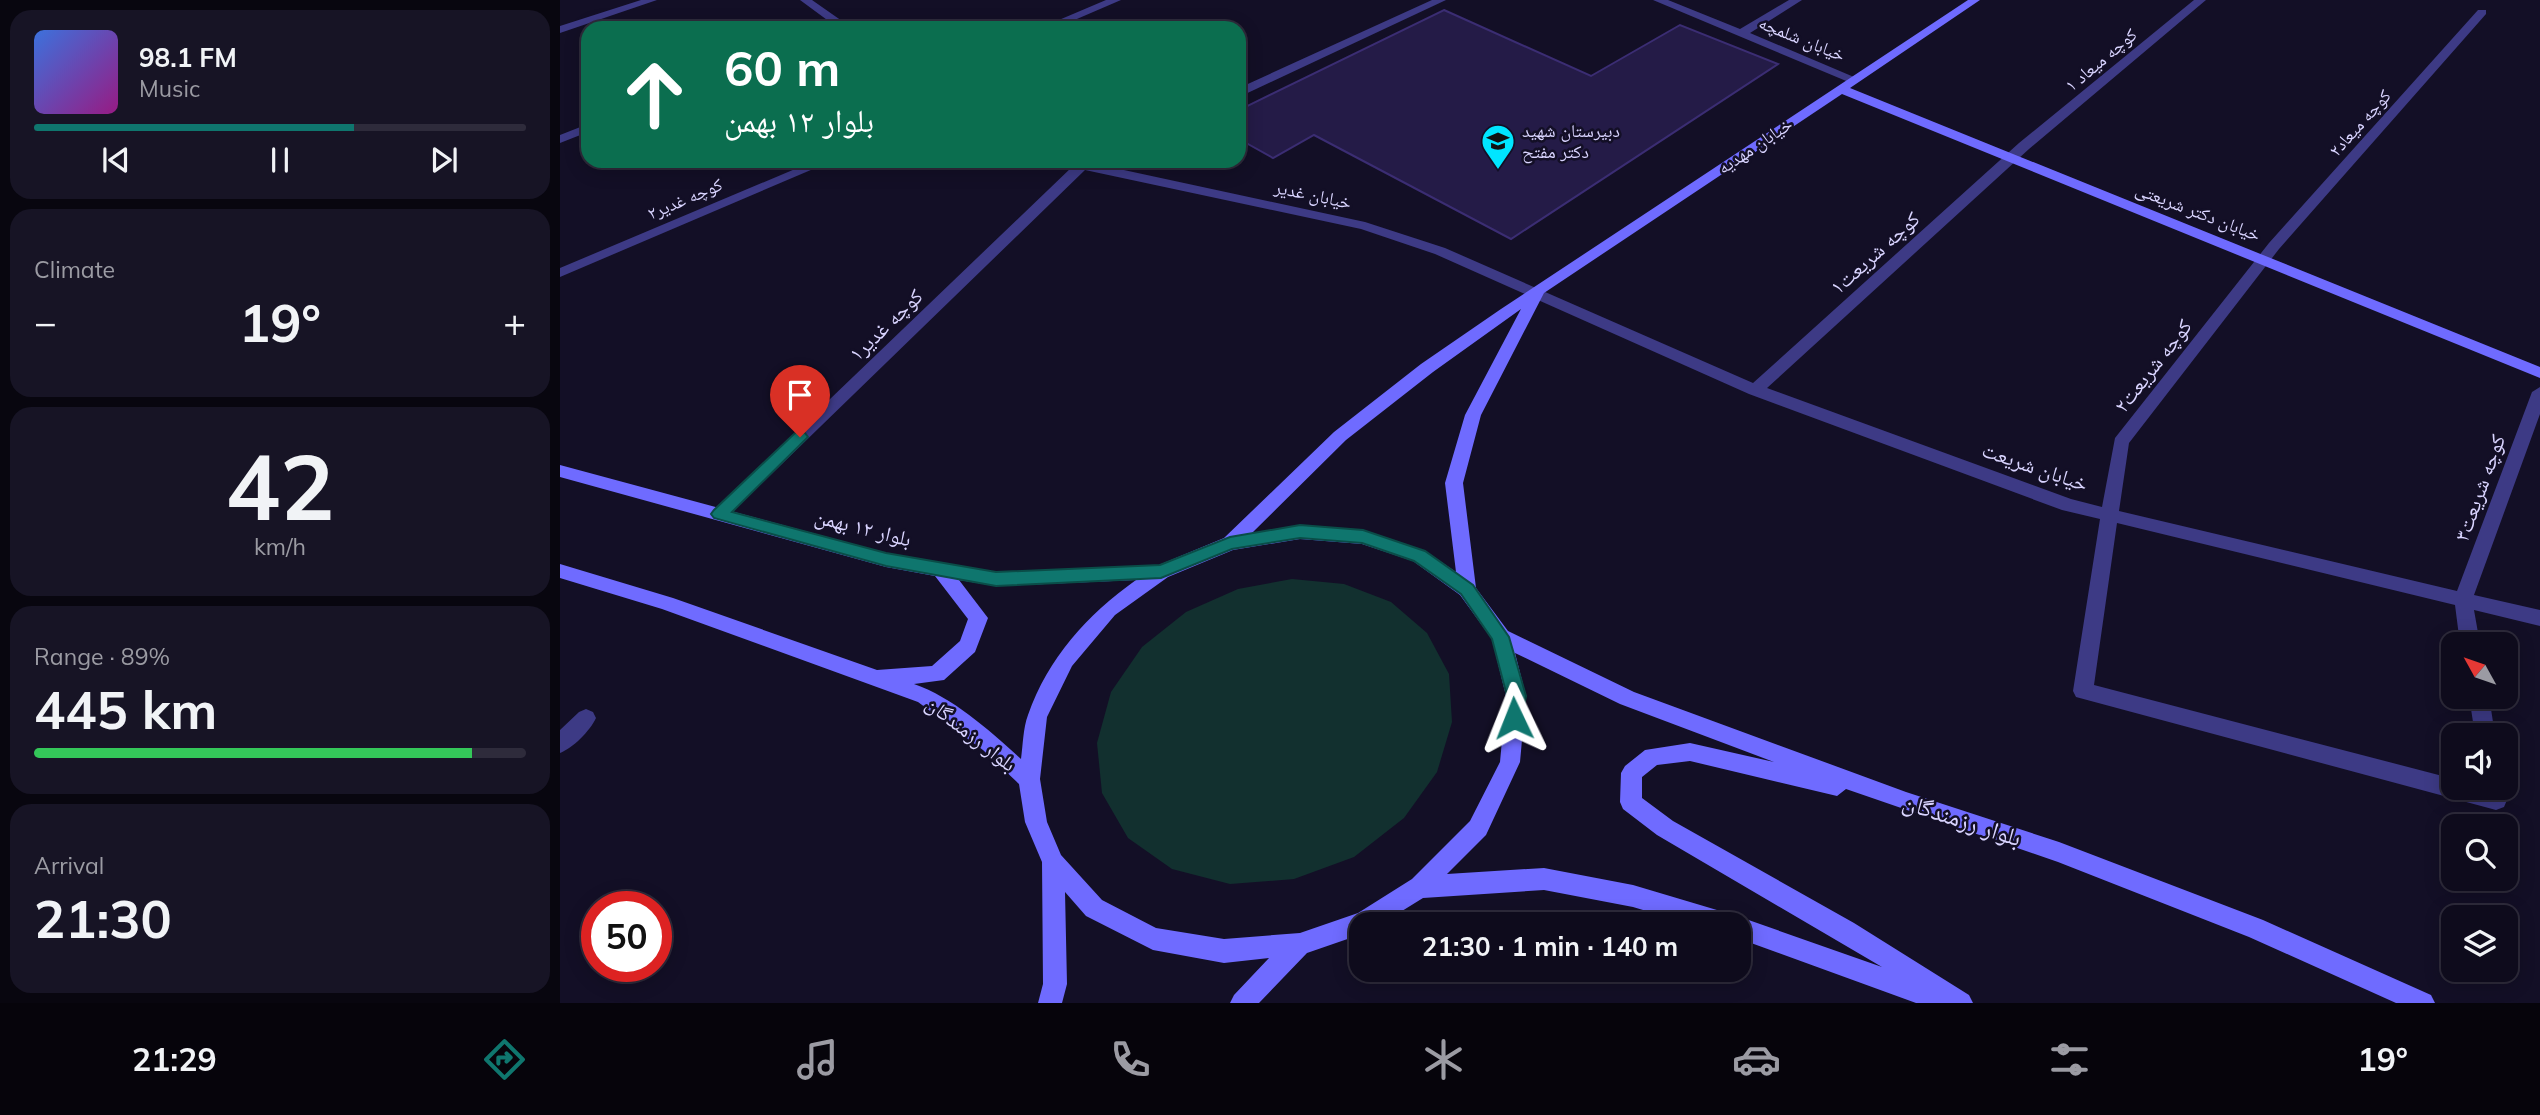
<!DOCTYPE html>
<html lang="en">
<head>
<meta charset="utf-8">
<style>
	:root { --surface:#0e0b1c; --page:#171425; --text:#f1f3f6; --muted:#9b9ba3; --line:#2e2b3b; --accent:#0f766e }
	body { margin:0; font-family:Mulish,"Noto Naskh Arabic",sans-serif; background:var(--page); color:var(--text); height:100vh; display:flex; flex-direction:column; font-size:26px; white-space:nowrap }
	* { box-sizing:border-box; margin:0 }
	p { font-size:23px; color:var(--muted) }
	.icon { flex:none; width:38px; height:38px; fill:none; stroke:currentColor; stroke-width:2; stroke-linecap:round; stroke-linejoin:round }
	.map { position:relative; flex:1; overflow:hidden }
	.panel { display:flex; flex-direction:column; gap:10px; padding:10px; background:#08060f; width:560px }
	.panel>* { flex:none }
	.banner { position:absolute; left:21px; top:21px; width:665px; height:147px; border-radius:21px; box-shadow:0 4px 18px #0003,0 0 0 2px var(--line); background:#0b6e4f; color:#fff; overflow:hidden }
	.needle { width:46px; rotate:310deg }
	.fabs { position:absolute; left:1881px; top:632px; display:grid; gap:14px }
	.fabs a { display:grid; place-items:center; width:77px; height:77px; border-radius:14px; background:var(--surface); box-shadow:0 4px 18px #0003,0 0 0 2px var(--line); font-size:35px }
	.speed { position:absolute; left:21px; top:891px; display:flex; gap:14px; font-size:35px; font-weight:700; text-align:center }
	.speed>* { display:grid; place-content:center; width:91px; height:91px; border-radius:50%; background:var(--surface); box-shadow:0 4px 18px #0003,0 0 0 2px var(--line); line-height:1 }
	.speed .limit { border:10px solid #d22; background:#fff; color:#111 }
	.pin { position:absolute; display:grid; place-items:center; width:60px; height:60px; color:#fff; margin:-72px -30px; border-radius:50% 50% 50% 0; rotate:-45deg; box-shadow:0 0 7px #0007 }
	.pin .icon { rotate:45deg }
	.me { position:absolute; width:77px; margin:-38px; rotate:358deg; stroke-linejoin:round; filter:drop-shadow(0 0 5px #0008) }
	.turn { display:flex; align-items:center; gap:24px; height:147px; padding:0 28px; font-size:32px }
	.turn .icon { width:91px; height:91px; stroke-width:2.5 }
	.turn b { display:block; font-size:49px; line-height:60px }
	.big { font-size:52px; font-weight:700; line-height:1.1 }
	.panel .widget { flex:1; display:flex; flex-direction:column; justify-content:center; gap:10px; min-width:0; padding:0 24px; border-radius:21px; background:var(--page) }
	.panel .dial { align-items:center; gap:0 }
	.dial b { font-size:91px; line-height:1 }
	.song { display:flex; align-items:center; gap:21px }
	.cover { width:84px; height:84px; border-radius:10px; background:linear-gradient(135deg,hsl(220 70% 55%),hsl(310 70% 35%)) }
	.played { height:7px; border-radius:4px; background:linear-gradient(90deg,var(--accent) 65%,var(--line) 65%) }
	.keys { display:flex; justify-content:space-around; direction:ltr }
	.heat { display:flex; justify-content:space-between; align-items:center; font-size:38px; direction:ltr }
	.charge { height:10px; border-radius:5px; background:linear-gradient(90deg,#34c759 89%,var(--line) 0) }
	.trip { position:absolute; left:789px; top:912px; width:402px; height:70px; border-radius:21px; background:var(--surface); box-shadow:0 4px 18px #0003,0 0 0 2px var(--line); font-weight:700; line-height:70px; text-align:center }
	.tab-bar { display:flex; height:112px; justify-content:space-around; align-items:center; background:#06040b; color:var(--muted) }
	.tab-bar .icon { width:49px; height:49px }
	.tab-bar .current { color:var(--accent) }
	.tab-bar b { font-size:32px; color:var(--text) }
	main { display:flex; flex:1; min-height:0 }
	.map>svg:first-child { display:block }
	.green { fill:#12302f }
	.building { fill:#241b47; stroke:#3b2d73; stroke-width:2 }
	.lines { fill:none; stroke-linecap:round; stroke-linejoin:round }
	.street { fill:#3d3a85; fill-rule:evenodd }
	.secondary { fill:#6f6bff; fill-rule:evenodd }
	.route { fill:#0f766e; stroke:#0a4d48; stroke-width:2 }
	.labels { text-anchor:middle; stroke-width:5; stroke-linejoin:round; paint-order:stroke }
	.far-street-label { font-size:18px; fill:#d9d4ff; stroke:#130f26 }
	.far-poi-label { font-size:18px; fill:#d9d4ff; stroke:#130f26; text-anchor:start }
	.street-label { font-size:21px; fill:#d9d4ff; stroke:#130f26 }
	.near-street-label { font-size:24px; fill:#d9d4ff; stroke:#130f26 }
</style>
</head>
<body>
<main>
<section class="panel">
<div class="widget">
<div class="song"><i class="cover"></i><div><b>98.1 FM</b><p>Music</p></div></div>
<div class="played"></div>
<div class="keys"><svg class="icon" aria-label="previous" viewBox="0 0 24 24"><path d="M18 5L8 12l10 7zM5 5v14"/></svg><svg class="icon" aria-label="pause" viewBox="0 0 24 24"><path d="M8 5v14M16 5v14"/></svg><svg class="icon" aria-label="next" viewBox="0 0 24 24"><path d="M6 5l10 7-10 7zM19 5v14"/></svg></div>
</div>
<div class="widget"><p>Climate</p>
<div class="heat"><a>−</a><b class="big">19°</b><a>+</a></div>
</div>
<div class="widget dial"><b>42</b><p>km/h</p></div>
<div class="widget"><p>Range · 89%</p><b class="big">445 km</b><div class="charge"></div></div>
<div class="widget"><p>Arrival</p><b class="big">21:30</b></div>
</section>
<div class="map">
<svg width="1980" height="1003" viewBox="0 0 1980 1003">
	<rect width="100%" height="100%" fill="#130f26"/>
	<!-- green -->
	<path class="green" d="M732,579L784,584L831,602L867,633L889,674L892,722L877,772L844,818L794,857L734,879L670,884L612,869L568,838L542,793L537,743L551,692L582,647L626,612L678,589Z"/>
	<!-- building -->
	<path class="building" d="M884,10L1031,76L1120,25L1218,64L951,239L754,135L713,158L679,139V110Z"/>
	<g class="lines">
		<!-- street -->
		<path class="street" d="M81,0H97L0,33V26Z
			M240,0H252L292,28H278Z
			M546,0H561L496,28H480Z
			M872,0H886L679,97V88Z
			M1093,0H1108L1180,29L1229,0H1242L1190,33L1301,80L1291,83Z
			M1634,0H1646L1469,149L1207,388L1511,499L1542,507L1555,438L1709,243L1918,10H1926V14L1719,249L1569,443L1559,511L1897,591L1972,392L1980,387V414L1914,595L1980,610V626L1914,610L1920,644H1900L1895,605L1557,523L1534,685L1894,779V788H1944L1947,800L1944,807L1936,810L1516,697L1513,691L1540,519L1502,510L1189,394L875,254L801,229L525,170L165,519H153L150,514L513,166L506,161H539L536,164L805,222L885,248L1193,383L1459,143Z
			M28,124V132L0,143V135Z
			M254,161H272L0,277V268Z
			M1909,696H1929L1935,735H1915Z
			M26,709L33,712L36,718C30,731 13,748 0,753V730L19,712Z"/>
		<!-- secondary -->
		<path class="secondary" d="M1408,0H1420L1290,88L1980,367V378L1282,94L984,293L921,415L903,483L916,588L948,631L1074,692L1346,792L1499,842L1703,920L1871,995L1875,1003H1836L1689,937L1498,862L1286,789L1277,796L1130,761L1097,765L1082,777V798L1113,821L1294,923L1409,995L1413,1003H1356L1180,939V924H1130L1073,907L984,890L863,898L821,924H802V934L747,953L699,1003H670L674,995L709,958L664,963L593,950L526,916L505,892L507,984L502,1003H478L483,984L482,862L465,822L459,784L423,750L358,702L102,609L0,578V564L113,598L317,670L372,666L400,641L408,619L375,576L326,567L0,477V465L326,553L436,572L599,565L664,538L774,432L861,364L941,309ZM961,309L905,415L885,483L896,572L865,551L803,530L740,525L692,533L786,440L873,372ZM740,539L802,544L853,561L900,595L932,639L946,696L940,762L910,821L852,879L798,913L740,933L664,939L596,928L542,900L501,855L487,822L480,779L487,717L512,666L555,615L608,577L673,550ZM399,580L436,586L576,580C527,615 488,658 468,715C463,728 463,745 461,759C430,731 394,698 354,684L384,680L415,652L428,618ZM955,653L1060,704L1214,762L1130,743L1085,750L1065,766L1061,773L1060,802L1063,809L1097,835L1322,967L1180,917L1176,918L1167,913L1073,885L984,868L887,874L926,835L960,762L966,696Z"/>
	</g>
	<!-- route -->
	<path class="route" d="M240,431L245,433L248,437L245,440L172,512L326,553L436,572L600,565L670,537L740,525L803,530L865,551L913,585L949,637L966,696L961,723L954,726L948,723L945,718L947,696L932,639L901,594L854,561L802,543L740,538L672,549L601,578L436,586L326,566L154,518L151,514L154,510L235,433Z"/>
	<!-- icons -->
	<defs>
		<symbol id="school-pin" viewBox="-11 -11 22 30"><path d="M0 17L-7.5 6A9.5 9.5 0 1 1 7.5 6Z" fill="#00e5ff" stroke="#130f26"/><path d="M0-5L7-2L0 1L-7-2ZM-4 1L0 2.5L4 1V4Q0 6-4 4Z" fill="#111"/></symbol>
	</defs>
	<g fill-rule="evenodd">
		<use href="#school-pin" x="919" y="122" width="38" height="52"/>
	</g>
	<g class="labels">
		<!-- far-street labels -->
		<g class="far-street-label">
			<text transform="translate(1242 39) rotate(22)" y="6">خیابان شلمچه</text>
			<text transform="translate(1541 60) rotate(-40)" y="6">کوچه میعاد ۱</text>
			<text transform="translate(1800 123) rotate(-48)" y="6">کوچه میعاد۲</text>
			<text transform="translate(1195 146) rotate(-34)" y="6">خیابان مهدیه</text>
			<text transform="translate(753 195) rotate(12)" y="6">خیابان غدیر</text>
			<text transform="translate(125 199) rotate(-23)" y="6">کوچه غدیر۲</text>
			<text transform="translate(1638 212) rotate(21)" y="6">خیابان دکتر شریعتی</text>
		</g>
		<!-- far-poi labels -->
		<g class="far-poi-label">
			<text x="962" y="137">دبیرستان شهید<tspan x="962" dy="21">دکتر مفتح</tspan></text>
		</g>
		<!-- street labels -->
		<g class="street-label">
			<text transform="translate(1315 253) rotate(-42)" y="7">کوچه شریعت۱</text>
			<text transform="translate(326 325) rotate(-44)" y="7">کوچه غدیر۱</text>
			<text transform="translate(1593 366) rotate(-52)" y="7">کوچه شریعت۲</text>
			<text transform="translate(1475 467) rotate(19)" y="7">خیابان شریعت</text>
			<text transform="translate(1920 488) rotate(-70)" y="7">کوچه شریعت۳</text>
			<text transform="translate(303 528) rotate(14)" y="7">بلوار ۱۲ بهمن</text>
			<text transform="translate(411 734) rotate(38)" y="7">بلوار رزمندگان</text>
		</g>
		<!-- near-street labels -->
		<g class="near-street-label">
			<text transform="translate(1402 820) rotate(18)" y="8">بلوار رزمندگان</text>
		</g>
	</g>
</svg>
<div class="fabs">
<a><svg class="needle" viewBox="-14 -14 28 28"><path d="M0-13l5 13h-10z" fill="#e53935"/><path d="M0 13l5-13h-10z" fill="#9b9ba3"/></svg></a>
<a><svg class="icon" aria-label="sound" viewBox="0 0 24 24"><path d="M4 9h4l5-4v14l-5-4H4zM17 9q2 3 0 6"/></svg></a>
<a><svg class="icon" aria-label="search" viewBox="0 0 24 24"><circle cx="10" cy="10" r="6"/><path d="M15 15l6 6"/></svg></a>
<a><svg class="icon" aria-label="layers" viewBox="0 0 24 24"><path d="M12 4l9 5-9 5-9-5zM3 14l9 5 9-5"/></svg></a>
</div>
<div class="speed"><div class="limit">50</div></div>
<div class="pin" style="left:240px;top:437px;background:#d93025"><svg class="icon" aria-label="arrive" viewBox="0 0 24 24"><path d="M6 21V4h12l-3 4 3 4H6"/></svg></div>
<svg class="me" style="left:954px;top:718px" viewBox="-20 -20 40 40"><path d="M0-17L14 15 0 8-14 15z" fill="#0f766e" stroke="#fff" stroke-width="4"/></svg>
<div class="trip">21:30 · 1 min · 140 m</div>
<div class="banner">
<div class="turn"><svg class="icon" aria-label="ahead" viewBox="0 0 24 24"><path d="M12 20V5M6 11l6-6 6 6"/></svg><div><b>60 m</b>بلوار ۱۲ بهمن</div></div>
</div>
</div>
</main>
<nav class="tab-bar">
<b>21:29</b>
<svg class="icon current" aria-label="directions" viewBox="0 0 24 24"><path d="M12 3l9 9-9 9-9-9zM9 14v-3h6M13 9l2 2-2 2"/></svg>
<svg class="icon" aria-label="music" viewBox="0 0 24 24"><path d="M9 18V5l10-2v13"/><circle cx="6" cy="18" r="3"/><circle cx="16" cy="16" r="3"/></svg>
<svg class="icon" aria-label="phone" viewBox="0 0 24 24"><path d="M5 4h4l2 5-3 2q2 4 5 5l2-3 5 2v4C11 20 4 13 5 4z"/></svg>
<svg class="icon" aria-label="climate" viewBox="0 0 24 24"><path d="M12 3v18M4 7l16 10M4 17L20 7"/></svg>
<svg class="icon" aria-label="car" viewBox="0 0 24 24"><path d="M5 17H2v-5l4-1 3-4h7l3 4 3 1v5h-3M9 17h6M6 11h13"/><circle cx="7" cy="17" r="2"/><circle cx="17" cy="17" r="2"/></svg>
<svg class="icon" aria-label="filters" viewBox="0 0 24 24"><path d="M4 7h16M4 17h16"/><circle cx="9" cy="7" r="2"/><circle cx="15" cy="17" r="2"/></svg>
<b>19°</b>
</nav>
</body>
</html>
